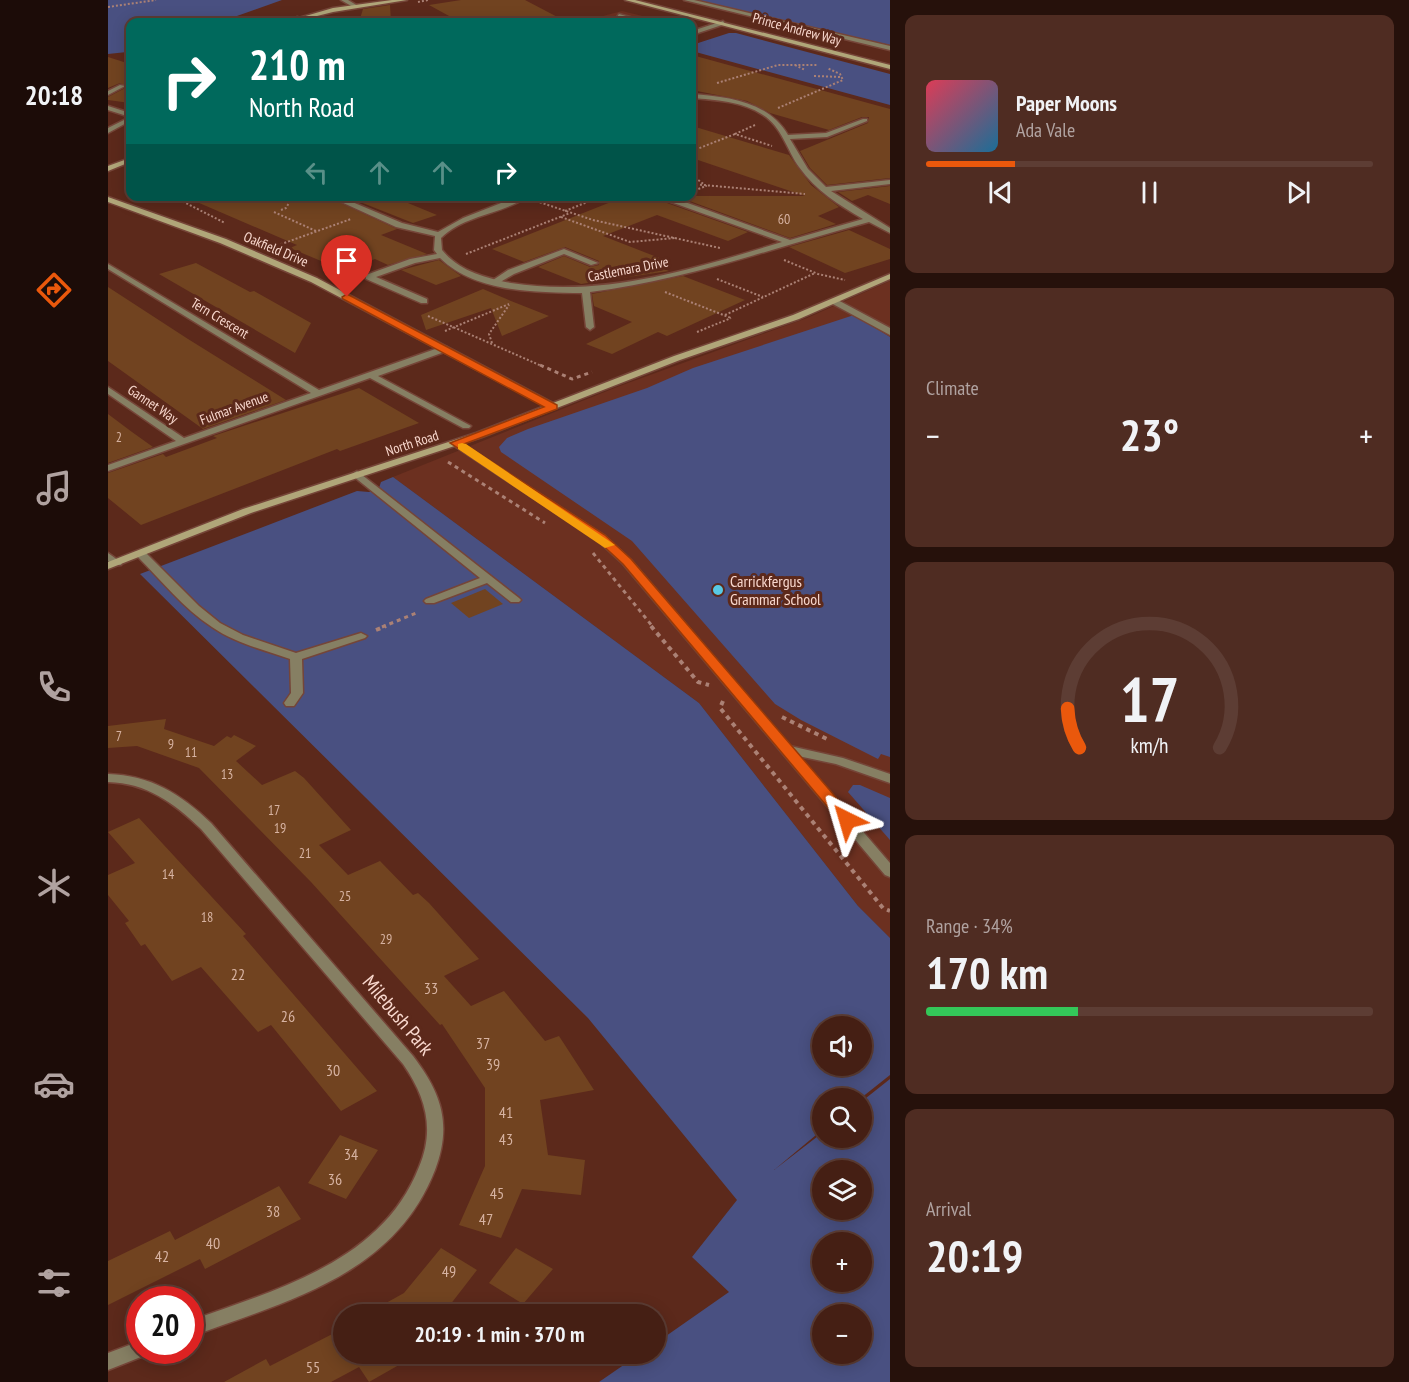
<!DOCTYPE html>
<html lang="en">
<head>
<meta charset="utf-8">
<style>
	:root { --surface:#451f14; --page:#4f2c22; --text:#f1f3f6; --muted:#b0a2a0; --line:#5d3d34; --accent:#ea580c }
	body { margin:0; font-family:"PT Sans Narrow",sans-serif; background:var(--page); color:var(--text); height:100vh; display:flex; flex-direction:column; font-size:22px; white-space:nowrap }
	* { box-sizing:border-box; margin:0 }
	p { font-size:20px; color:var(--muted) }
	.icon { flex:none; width:33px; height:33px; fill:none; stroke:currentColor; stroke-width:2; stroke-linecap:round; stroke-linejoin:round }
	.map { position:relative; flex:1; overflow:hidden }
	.sheet { display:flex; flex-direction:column; gap:15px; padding:15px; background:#26110b; width:519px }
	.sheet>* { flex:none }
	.top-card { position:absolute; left:18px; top:18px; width:570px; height:183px; border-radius:12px; box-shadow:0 3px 15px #0003,0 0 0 2px var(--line); background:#00695c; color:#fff; overflow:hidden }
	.buttons { position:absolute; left:704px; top:1016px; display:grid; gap:12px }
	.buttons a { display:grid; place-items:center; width:60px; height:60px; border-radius:50%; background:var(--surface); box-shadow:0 3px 15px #0003,0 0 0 2px var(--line); font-size:30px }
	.speed { position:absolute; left:18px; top:1286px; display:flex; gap:12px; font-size:30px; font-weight:700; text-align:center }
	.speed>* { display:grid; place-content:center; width:78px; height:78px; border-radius:50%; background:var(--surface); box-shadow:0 3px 15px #0003,0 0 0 2px var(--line); line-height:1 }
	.speed .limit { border:9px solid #d22; background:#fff; color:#111 }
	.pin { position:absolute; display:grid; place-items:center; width:51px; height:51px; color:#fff; margin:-62px -26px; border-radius:50% 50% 50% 0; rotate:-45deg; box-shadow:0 0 6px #0007 }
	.pin .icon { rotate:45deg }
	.me { position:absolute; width:66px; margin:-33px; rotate:320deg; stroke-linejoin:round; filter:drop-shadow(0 0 4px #0008) }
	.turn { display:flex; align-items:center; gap:21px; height:126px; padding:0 24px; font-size:27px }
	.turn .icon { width:78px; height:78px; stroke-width:2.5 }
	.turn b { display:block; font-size:42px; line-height:51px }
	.lanes { display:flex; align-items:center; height:57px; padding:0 24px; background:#0003; justify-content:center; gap:30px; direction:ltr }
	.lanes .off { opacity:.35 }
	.big { font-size:45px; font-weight:700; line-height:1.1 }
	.sheet .widget { flex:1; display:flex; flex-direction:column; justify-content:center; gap:9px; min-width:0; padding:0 21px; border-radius:12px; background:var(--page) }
	.sheet .dial { align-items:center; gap:0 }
	.dial svg { height:156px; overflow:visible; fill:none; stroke:var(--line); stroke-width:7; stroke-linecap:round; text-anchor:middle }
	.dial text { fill:var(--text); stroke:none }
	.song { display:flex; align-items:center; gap:18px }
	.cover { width:72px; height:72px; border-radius:9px; background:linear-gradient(135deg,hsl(350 70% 55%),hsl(200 70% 35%)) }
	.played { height:6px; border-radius:3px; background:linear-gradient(90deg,var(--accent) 20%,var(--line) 20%) }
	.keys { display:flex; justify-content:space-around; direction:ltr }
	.heat { display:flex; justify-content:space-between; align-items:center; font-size:33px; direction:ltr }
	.charge { height:9px; border-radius:4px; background:linear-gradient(90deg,#34c759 34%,var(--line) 0) }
	.trip { position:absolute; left:225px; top:1304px; width:333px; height:60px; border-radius:30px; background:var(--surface); box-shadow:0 3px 15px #0003,0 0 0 2px var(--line); font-weight:700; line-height:60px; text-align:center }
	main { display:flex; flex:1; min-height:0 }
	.menu { display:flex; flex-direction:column; width:108px; justify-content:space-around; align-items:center; background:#1c0c08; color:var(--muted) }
	.menu .icon { width:42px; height:42px }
	.menu .on { color:var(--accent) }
	.menu b { font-size:27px; color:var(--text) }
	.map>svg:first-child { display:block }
	.built { fill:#6c3020 }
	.green { fill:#495081; fill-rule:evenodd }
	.building { fill:#714320 }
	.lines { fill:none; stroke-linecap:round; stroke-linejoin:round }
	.lane-casing { stroke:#754538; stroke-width:3 }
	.street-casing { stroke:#754538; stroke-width:3 }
	.secondary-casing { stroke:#754538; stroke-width:3 }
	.path-far2 { stroke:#ab8175; stroke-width:2; stroke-dasharray:2 2; stroke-linecap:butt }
	.path-far1 { stroke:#ab8175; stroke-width:3; stroke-dasharray:4 4; stroke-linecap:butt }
	.path { stroke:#ab8175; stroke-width:4; stroke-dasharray:4.5 4.5; stroke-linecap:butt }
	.lane { fill:#867f63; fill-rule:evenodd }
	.street { fill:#867f63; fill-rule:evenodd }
	.secondary { fill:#b0a679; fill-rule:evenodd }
	.route { fill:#ea580c; stroke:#983908; stroke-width:1.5 }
	.slow { fill:#f59e0b }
	.poi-dot { fill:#58c9e4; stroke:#5c291b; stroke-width:2 }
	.labels { text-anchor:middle; stroke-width:6; stroke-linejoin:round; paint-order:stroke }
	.far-street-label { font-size:14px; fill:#f9d8ce; stroke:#5c291b }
	.number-label { font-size:14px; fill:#d7b3a2 }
	.poi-label { font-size:16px; fill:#f9d8ce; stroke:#5c291b; text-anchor:start }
	.near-number-label { font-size:16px; fill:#d7b3a2 }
	.near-street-label { font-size:20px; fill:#f9d8ce; stroke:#5c291b }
</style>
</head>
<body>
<main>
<nav class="menu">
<b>20:18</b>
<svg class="icon on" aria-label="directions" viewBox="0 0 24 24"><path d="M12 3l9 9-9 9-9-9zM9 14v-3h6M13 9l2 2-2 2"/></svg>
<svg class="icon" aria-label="music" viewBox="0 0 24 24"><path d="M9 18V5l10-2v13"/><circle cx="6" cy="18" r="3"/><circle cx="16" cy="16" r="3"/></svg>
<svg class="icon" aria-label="phone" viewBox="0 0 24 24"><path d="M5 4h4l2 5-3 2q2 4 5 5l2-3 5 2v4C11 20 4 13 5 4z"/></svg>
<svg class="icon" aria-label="climate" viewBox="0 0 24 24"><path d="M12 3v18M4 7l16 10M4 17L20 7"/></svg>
<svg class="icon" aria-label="car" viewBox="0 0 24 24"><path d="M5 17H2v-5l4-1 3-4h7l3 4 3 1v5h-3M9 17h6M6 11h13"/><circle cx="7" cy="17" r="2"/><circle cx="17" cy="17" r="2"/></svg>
<svg class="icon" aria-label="filters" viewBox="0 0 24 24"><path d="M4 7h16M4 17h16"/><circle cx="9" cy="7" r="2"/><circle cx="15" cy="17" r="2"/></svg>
</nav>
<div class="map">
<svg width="782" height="1382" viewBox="0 0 782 1382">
	<rect width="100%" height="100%" fill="#5c291b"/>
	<!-- built -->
	<path class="built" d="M514,11L559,22H464L495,16Z
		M782,281V938L750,906L591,703L285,477L509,387L699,318Z"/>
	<!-- green -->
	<path class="green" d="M0,0H174L112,22H22V45L19,52L0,54Z
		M581,0H782V45Z
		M621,33H628L782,74V105L584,51V45Z
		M746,315L782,337V757L773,754L770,759L693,720L667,704L524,541L393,452L391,447L399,438L420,429L539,388L585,368Z
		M285,477L591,703L750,906L782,938V1075L753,1098H714V1130L666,1170L714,1133V1137H753V1102L782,1079V1382H491L533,1353H548V1343L621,1292L584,1257L629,1200L480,1018L32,574L249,491L261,492L271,488L273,482ZM714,1026H753V1065H714ZM714,1170H753V1209H714ZM714,1242H753V1281H714ZM714,1314H753V1353H714Z
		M745,785H752L782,798V840L740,792Z"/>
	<!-- building -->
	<path class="building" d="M353,0H417L459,22H352L321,5Z
		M282,5L283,22H251L255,9Z
		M584,55L782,109V178L719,185L702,168L692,151L760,123L761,117H754L721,130L662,113L639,101L584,90Z
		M0,57L22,64V103L0,100V97L19,87L12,83L0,88Z
		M584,126L681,155L703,185L731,207L710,216L728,224L682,238L568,196H697L584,158Z
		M782,186V204L760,195L744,201L730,192Z
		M75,196H155L153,200L157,203L172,196H218L289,229L273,235L319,254L280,265L267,259L237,271L182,248L189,245Z
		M237,196H283L329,215L305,223Z
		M505,196H559L557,198L559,203L640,232L620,241L549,215L495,236L554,259L542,264L561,271L473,284L430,267L456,256L482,267L491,265V261L457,247L416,262L384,249L508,200Z
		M741,230L782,249V259L737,273L681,247Z
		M331,260L353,276L328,285L293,270Z
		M88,263L142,292L146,291L203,323L187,353L51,274Z
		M575,276L637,300L559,336L550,332L504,354L478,344L524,322L486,306L484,294Z
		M0,287L80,339L178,400L95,429L0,361Z
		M375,289L403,301L441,316L394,336L383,308L318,330L313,315Z
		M251,388L311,423L232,451L229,449L33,525L0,498V473L55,454L58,457L109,438L105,436Z
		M0,414L24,432L45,447L0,463Z
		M377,589L395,604L361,618L343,603Z
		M58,719L56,729L106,746L119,736L123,738L126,735L148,746L128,761L154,785L187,771L196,778L243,830L211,845L240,875L272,861L305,895L310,893L321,903L371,959L336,976L363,1006L396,991L437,1041L451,1036L486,1090L432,1100L440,1155L477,1160L473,1195L414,1189L393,1238L351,1225L377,1166V1088L334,1024L332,1025L203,882L91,768L29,746L0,748V726Z
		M31,818L138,934L135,936L269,1091L233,1111L163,1025L150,1032L93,967L64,981L37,944L33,946L17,923L21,921L0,895V875L27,863L0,832Z
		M232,1135L270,1150L238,1199L200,1183Z
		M171,1186L193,1219L97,1269L92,1259L0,1305V1261L62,1231L67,1240Z
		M333,1248L369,1270L335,1314H295L278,1303L296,1293Z
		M408,1248L445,1269L415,1304L381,1283Z
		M236,1328V1353H312L261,1382L251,1367L223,1382H116L158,1359L162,1366Z"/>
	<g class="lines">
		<defs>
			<path id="lane" d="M511,14L536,21L537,22H529L509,17Z
				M615,21L617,24L584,35V31Z
				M456,249L490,263L483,265L456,254L406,274L389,284L382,282L400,270Z
				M726,298L782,328V335L723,303L722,301Z
				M348,440L497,536L523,560L682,746L735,758L782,774V783L728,764L690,756L782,863V877L777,875L515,564L489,540L345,445V441Z
				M249,471L411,598L413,600L411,602H403L379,583L326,603H318L316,601L318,599L372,578L245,476L244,474Z
				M33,551L37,552L91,606L112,623L135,635L188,653L253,633L259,636L257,638L194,659L195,693L186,706H178L176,703L183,693L182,659C156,650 127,643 104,627C76,609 53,580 29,556L28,554Z"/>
			<path id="street" d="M233,0H240L250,6L245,7Z
				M576,0H586L782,46V50Z
				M189,17L203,21L204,22L187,20Z
				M12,85L17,86L0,95V91Z
				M584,94C620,97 660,101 680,135L718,133L755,119H759V121L719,137L682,139L700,169L718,187L782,180V184L723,191L782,228V233L761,222C668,247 578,280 482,292L486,327L482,330L478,327L474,293C427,292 368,293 332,258L307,263L268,277L319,299V303H313L258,279V275L302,259L329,254L326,250L327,236L288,227L220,196H230L294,223L330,232L355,218L411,196H420C394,215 357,214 333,238L334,250C351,271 377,278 403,283C496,298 585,269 674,242L560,201L559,199L563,197L682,240L755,219C731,205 708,191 691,167C679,150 674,127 655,115C634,101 607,100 584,98Z
				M0,106L22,113V117L0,110Z
				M22,117V121L0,133V128Z
				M159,196H170L156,201L155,199Z
				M0,264L211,390L333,347H339V351L270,376L363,426L361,428H355L262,378L0,471V465L68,441L0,394V387L76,438L203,393L0,269Z
				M0,553L14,563L13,565H5L0,561Z
				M0,774C42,775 73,794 103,823L305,1056C334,1094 344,1125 327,1170C286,1276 178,1301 82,1337V1321C169,1289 274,1262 311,1167C327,1129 318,1097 295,1064L93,829C66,803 39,783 0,782Z
				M32,1341V1350H41L38,1355L0,1370V1353Z"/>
			<path id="secondary" d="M284,0H299L225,12L185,22H177L225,8Z
				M517,0H527L782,65V69Z
				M22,158V162L0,171V166Z
				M0,197L118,239L209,278L445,403L566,356L685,315L782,274V279L691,319L572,360L374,437L143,513L0,569V562L135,509L368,433L437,406L203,282L112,243L0,202Z"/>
		</defs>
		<!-- lane casing -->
		<use href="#lane" class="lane-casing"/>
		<!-- street casing -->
		<use href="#street" class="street-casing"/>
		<!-- secondary casing -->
		<use href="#secondary" class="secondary-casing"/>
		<!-- path-far2 -->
		<path class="path-far2" d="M310,2L320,0
			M0,7L48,0
			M17,57L22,58
			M687,65L697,70
			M706,76L733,77
			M609,83L670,65H709
			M670,108L735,80L732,74L719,68
			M647,125L627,134L664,146
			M584,151L627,134
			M584,175L598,186L585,191
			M584,184L697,194
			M64,196L117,223
			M47,200L57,196
			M428,201L485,220L612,248
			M173,210L178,208L185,196
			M457,211L494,196
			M166,212L208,231
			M453,217L522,242L567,238
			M165,247L243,219
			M358,254L462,213
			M676,260L710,274L737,280
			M609,279L655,297
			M557,292L623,318
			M617,315L707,273
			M320,316L436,367
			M337,331L401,304
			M589,332L623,318
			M384,343L381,334L401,305"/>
		<!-- path-far1 -->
		<path class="path-far1" d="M432,365L464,379L484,372
			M340,462L437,523
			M485,553L545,627
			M274,627L311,612"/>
		<!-- path -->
		<path class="path" d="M543,626L590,682L601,685
			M268,630L278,626
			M615,701L612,708L775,908L782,911
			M674,717L721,740"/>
		<!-- lane -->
		<use href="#lane" class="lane"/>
		<!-- street -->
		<use href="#street" class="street"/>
		<!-- secondary -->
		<use href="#secondary" class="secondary"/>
	</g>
	<!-- route -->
	<path class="route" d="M239,294L449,405V409L356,444L497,535L523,559L744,816L746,820L744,823H733L515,564L489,540L342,443L436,407L235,299L234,297Z"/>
	<!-- slow -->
	<path class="slow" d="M354,443L358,444L507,545L497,548L350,449V444Z"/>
	<!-- markers -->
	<circle class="poi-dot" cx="610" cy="590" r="6"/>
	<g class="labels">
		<!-- far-street labels -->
		<g class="far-street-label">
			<text transform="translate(689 29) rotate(15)" y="5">Prince Andrew Way</text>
			<text transform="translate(168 249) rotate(23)" y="5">Oakfield Drive</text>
			<text transform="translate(520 269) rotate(-11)" y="5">Castlemara Drive</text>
			<text transform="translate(112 318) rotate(31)" y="5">Tern Crescent</text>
			<text transform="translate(45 404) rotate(34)" y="5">Gannet Way</text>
			<text transform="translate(126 408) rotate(-20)" y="5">Fulmar Avenue</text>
			<text transform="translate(304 443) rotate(-18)" y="5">North Road</text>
		</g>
		<!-- number labels -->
		<g class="number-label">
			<text x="676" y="224">60</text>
			<text x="11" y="442">2</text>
			<text x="11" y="741">7</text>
			<text x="63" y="749">9</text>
			<text x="83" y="757">11</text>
			<text x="119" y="779">13</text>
			<text x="166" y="815">17</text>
			<text x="172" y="833">19</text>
			<text x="197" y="858">21</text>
			<text x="60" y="879">14</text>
			<text x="237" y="901">25</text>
			<text x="99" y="922">18</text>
			<text x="278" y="944">29</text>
		</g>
		<!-- poi labels -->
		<g class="poi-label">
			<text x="622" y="587">Carrickfergus<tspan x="622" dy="18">Grammar School</tspan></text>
		</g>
		<!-- near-number labels -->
		<g class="near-number-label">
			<text x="130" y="980">22</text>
			<text x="323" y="994">33</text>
			<text x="180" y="1022">26</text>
			<text x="375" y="1049">37</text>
			<text x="385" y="1070">39</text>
			<text x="225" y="1076">30</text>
			<text x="398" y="1118">41</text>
			<text x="398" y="1145">43</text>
			<text x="243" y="1160">34</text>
			<text x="227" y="1185">36</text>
			<text x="389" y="1199">45</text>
			<text x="165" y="1217">38</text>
			<text x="378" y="1225">47</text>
			<text x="105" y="1249">40</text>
			<text x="54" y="1262">42</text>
			<text x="341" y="1277">49</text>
			<text x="205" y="1373">55</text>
		</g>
		<!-- near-street labels -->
		<g class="near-street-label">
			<text transform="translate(290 1015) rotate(50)" y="7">Milebush Park</text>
		</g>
	</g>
</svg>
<div class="buttons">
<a><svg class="icon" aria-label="sound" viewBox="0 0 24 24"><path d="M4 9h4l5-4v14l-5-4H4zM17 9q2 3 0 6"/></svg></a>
<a><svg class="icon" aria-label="search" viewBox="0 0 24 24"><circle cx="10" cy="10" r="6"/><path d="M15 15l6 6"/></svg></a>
<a><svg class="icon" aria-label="layers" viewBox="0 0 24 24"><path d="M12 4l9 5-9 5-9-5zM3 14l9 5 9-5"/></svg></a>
<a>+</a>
<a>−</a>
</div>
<div class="speed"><div class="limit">20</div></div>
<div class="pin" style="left:239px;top:297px;background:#d93025"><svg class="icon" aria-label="arrive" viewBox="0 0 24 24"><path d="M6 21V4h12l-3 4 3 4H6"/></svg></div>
<svg class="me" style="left:739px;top:820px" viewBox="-20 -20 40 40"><path d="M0-17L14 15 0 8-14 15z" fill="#ea580c" stroke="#fff" stroke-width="4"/></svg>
<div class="trip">20:19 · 1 min · 370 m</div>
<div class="top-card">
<div class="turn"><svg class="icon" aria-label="right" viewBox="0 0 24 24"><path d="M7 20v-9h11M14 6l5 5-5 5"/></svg><div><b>210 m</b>North Road</div></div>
<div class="lanes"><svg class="icon off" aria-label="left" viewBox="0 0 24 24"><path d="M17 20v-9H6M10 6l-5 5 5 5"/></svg><svg class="icon off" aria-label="ahead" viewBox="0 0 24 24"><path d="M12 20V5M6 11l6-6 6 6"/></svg><svg class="icon off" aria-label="ahead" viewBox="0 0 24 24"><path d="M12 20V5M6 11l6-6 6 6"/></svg><svg class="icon" aria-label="right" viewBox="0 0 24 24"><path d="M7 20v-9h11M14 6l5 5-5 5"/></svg></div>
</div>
</div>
<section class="sheet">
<div class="widget">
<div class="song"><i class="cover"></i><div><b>Paper Moons</b><p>Ada Vale</p></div></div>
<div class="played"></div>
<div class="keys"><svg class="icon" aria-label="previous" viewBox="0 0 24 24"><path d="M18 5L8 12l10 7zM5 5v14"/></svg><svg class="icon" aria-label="pause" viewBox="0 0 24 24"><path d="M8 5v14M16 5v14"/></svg><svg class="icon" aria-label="next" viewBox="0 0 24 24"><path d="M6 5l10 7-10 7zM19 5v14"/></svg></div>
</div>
<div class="widget"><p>Climate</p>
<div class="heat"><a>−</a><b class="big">23°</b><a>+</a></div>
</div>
<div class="widget dial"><svg viewBox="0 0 100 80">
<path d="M14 69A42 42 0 1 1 86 69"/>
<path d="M14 69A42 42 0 0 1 8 49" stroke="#ea580c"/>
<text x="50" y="56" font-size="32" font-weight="700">17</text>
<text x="50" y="72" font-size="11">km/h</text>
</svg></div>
<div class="widget"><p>Range · 34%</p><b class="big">170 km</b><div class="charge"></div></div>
<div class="widget"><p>Arrival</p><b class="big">20:19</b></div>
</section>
</main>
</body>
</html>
